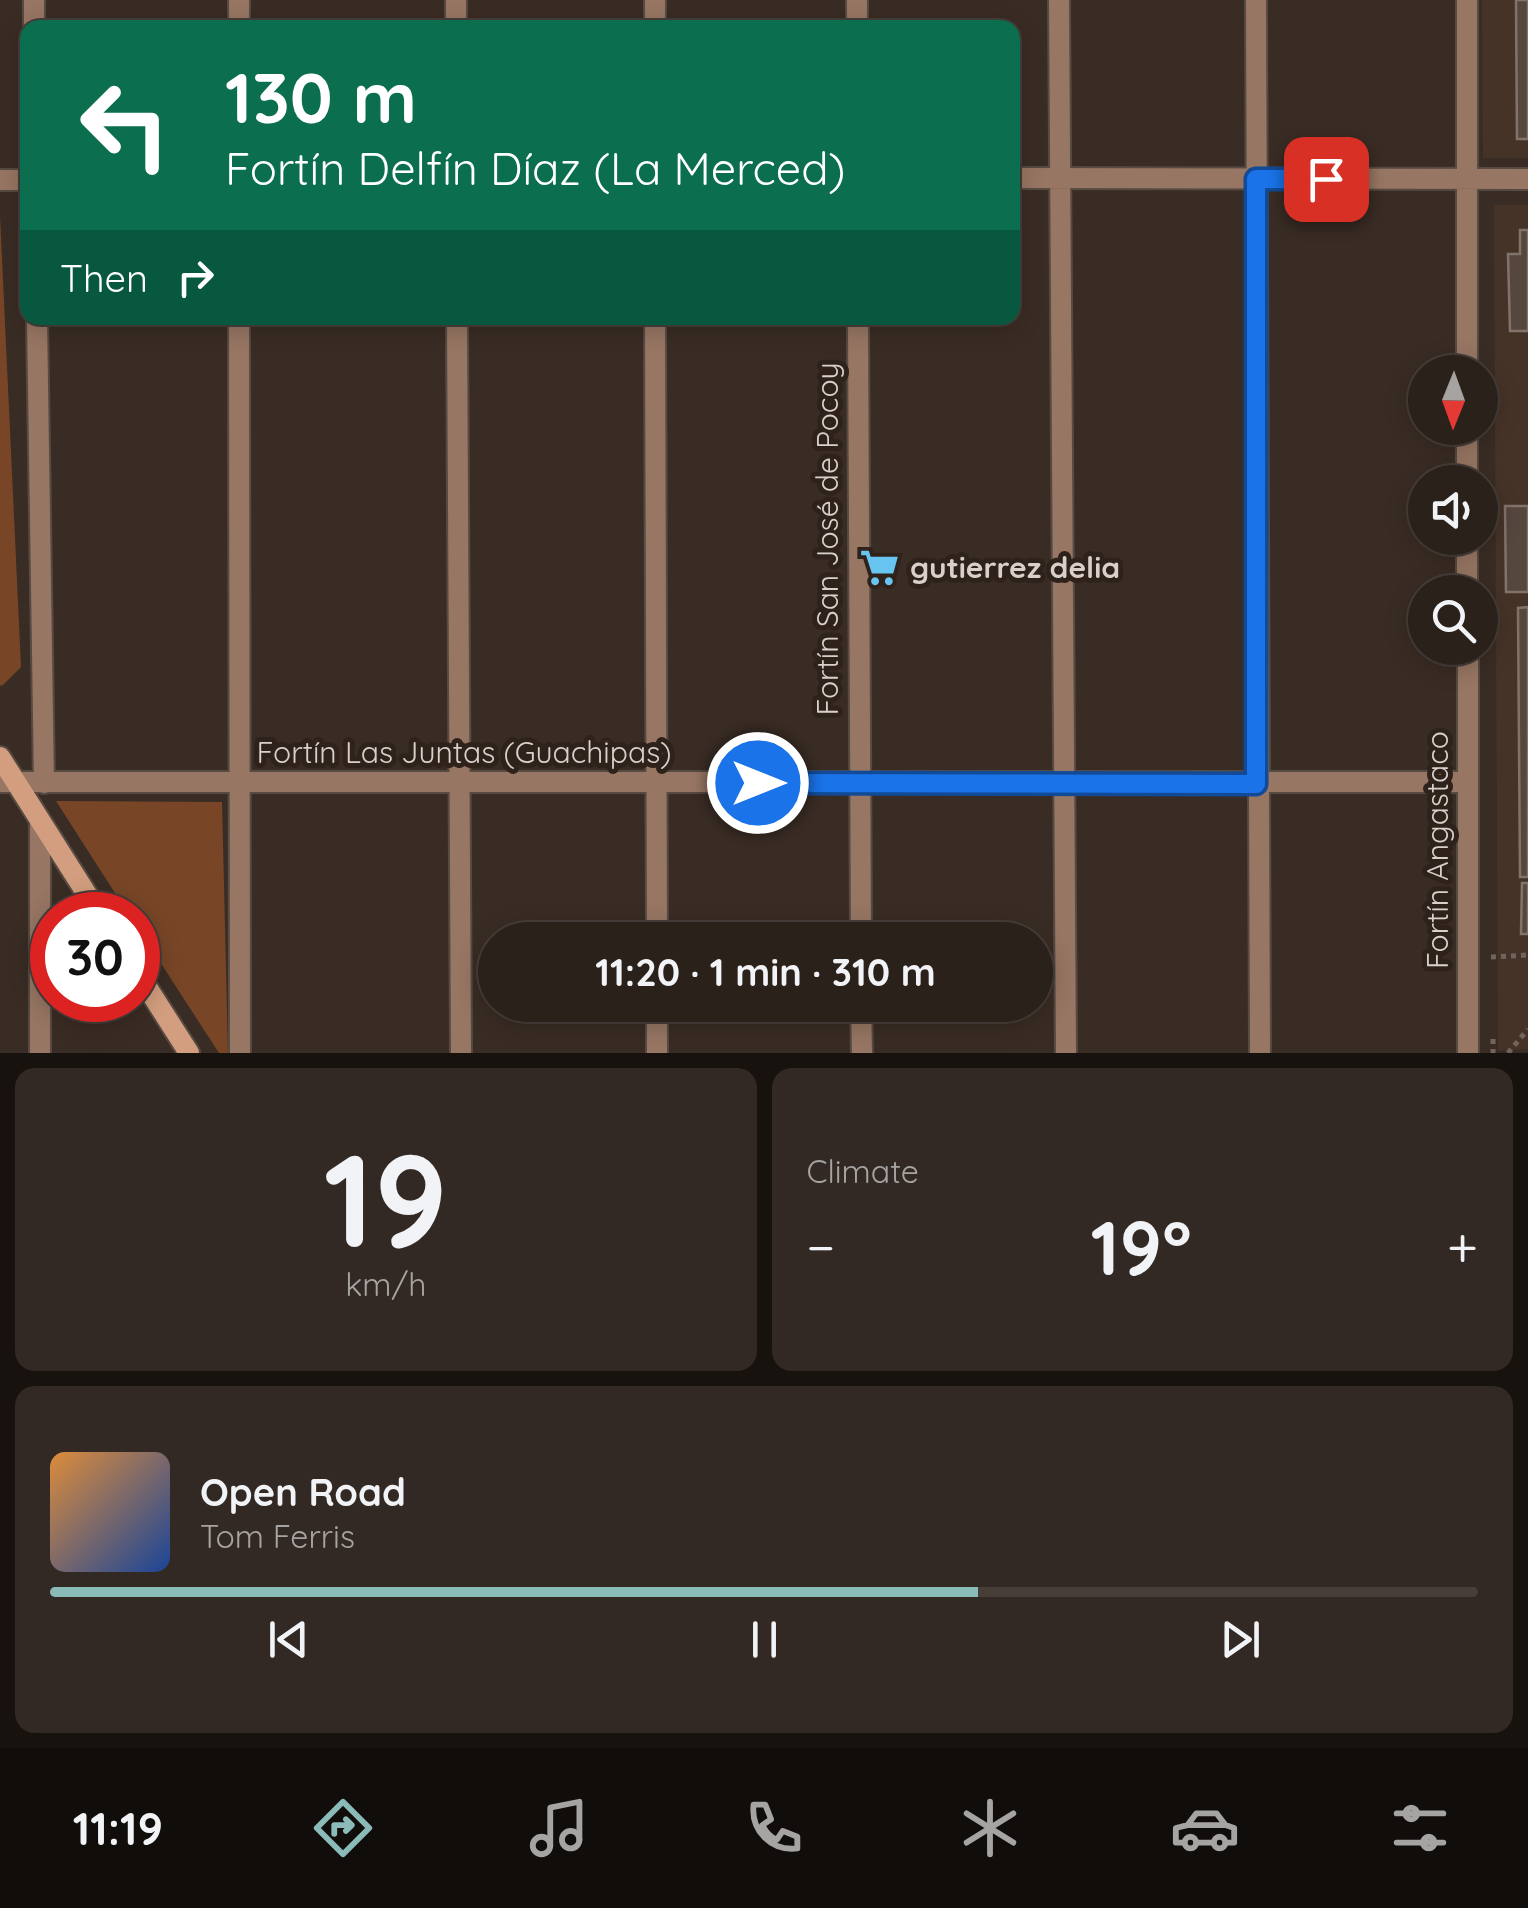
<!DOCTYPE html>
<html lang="en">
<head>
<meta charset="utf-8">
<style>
	:root { --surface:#2b211b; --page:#332924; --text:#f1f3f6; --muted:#a6a3a3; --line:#473e3a; --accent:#8bbbb9 }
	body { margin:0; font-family:Quicksand,sans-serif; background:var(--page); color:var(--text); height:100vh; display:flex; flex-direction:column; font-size:38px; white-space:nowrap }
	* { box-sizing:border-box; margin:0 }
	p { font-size:32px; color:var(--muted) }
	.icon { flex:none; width:55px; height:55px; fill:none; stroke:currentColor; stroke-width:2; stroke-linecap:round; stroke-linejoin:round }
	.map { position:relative; height:1053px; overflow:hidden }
	.side { display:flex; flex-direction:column; gap:15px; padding:15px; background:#18120f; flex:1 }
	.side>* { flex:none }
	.hud { position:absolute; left:20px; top:20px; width:1000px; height:305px; border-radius:20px; box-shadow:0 5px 25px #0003,0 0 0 2px var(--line); background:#0b6e4f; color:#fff; overflow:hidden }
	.needle { width:65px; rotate:181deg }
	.fabs { position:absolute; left:1408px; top:355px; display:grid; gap:20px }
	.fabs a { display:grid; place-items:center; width:90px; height:90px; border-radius:50%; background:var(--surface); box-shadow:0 5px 25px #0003,0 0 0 2px var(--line); font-size:50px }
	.speed { position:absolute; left:30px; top:892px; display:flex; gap:20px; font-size:50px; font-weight:700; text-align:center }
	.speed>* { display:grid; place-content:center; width:130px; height:130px; border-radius:50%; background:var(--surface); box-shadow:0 5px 25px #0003,0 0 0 2px var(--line); line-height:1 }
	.speed .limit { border:15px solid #d22; background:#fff; color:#111 }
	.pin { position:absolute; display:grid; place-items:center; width:85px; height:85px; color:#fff; margin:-42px; border-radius:20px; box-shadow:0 5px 15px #0006 }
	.me { position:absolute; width:110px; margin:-55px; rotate:90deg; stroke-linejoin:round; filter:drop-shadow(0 0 8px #0008) }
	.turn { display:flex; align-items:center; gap:35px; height:210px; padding:0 40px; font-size:45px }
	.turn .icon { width:130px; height:130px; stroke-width:2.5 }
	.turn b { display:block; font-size:70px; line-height:85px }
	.then { display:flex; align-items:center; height:95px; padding:0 40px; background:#0003; gap:20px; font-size:38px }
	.big { font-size:75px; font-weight:700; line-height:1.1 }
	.side .card { flex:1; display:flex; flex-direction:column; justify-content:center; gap:15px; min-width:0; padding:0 35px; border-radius:20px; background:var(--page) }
	.side .dial { align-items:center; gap:0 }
	.dial b { font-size:130px; line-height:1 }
	.song { display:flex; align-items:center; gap:30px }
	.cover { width:120px; height:120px; border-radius:15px; background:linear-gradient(135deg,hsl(30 70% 55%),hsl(220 70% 35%)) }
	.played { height:10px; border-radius:5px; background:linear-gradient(90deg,var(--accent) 65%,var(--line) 65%) }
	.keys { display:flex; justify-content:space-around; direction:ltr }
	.heat { display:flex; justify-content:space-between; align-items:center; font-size:55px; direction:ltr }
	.side .tiles { flex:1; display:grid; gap:15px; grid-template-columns:1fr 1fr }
	.card:last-child { grid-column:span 2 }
	.trip { position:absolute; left:478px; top:922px; width:575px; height:100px; border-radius:50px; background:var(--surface); box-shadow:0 5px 25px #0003,0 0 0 2px var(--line); font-weight:700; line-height:100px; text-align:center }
	.dock { display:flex; height:160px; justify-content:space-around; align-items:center; background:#110d0b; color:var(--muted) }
	.dock .icon { width:70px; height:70px }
	.dock .current { color:var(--accent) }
	.dock b { font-size:45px; color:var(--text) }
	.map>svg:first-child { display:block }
	.built { fill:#463328 }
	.green { fill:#784627 }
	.building { fill:#55463e; stroke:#82736a; stroke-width:2.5 }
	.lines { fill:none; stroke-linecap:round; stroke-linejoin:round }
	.minor-casing { stroke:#564a42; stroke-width:24 }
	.secondary-casing { stroke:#564a42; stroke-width:24 }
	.path { stroke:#70645d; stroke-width:5; stroke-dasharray:5 5; stroke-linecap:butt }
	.minor { stroke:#977663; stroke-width:20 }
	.secondary { stroke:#d39e7f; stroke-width:20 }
	.route-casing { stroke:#114b97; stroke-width:25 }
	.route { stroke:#1a73e8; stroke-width:18 }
	.labels { text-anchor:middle; stroke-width:10; stroke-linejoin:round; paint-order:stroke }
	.street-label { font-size:30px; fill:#d9d0cc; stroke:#2f221b }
	.poi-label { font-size:30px; font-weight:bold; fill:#d9d0cc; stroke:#2f221b; text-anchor:start }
</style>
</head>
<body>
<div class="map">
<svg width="1528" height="1053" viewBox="0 0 1528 1053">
	<rect width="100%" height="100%" fill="#392c24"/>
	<!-- built -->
	<path class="built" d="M1482,0H1528V158H1483Z
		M1494,205H1528V1049L1498,1051Z"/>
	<!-- green -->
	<path class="green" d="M0,216L21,667L2,686L0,685Z
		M56,801L222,802L228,1053H219L138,928V915H129Z"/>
	<!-- building -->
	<path class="building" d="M1516,0H1528V139H1517Z
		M1520,230H1528V331H1510L1508,254H1520Z
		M1505,506H1528V592H1506Z
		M1528,607V877H1520L1518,608Z
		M1522,883H1528V934H1521Z"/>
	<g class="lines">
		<defs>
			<path id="minor" d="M34,0V28
				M655,0V28
				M857,0V28
				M1059,0L1066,1053
				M1256,0L1260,1053
				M1467,0V372
				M239,28V0
				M456,28V0
				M1012,178L1528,179
				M0,180H28
				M37,318L44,783
				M239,318L240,1053
				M457,318L461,1053
				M655,318L657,940
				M858,318L861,940
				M1467,428V482
				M1467,538V592
				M1468,648V1053
				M0,782H1468
				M657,1005V1053
				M861,1005L862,1053
				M40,1053V822"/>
			<path id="secondary" d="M0,757L100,915
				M138,973L189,1053"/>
		</defs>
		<!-- minor casing -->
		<use href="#minor" class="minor-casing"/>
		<!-- secondary casing -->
		<use href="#secondary" class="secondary-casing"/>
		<!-- path -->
		<path class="path" d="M1491,957L1528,955
			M1493,1039V1053
			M1508,1053L1528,1029"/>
		<!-- minor -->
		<use href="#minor" class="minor"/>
		<!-- secondary -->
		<use href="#secondary" class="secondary"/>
	</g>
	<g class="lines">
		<defs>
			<path id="route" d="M758,783L1256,784V179H1326"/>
		</defs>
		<!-- route casing -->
		<use href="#route" class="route-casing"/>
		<!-- route -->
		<use href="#route" class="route"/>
	</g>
	<!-- icons -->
	<defs>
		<symbol id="supermarket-bare" viewBox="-9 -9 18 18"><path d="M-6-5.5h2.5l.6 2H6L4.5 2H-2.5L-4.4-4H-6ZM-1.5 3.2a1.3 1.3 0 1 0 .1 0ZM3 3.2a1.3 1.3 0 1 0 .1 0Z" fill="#68c4f0" stroke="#2f221b" stroke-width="2.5" paint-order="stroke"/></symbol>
	</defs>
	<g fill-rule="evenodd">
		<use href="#supermarket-bare" x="852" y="540" width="55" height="55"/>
	</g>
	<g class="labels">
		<!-- street labels -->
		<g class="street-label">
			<text transform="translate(828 539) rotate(-90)" y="10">Fortín San José de Pocoy</text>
			<text x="464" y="763">Fortín Las Juntas (Guachipas)</text>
			<text transform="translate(1438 850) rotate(-90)" y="10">Fortín Angastaco</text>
		</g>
		<!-- poi labels -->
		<g class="poi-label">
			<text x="910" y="578">gutierrez delia</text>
		</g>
	</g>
</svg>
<div class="fabs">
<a><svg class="needle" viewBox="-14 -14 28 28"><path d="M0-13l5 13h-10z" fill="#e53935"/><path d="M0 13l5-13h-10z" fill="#a6a3a3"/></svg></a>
<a><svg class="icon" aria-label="sound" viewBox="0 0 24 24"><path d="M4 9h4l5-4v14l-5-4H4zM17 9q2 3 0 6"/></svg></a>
<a><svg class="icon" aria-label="search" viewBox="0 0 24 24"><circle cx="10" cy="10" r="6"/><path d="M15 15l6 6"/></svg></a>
</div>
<div class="speed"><div class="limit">30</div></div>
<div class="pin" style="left:1326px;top:179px;background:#d93025"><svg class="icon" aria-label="arrive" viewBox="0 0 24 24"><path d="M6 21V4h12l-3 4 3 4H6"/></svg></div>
<svg class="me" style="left:758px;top:783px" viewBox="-20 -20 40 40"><circle r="17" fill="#1a73e8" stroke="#fff" stroke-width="3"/><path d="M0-11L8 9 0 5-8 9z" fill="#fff"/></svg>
<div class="trip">11:20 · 1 min · 310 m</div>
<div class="hud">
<div class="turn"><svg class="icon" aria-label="left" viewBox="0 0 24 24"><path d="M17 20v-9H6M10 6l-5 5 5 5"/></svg><div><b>130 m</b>Fortín Delfín Díaz (La Merced)</div></div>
<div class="then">Then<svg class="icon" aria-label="right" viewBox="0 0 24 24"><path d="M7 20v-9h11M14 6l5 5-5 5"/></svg></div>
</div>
</div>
<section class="side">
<div class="tiles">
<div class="card dial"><b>19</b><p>km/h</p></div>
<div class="card"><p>Climate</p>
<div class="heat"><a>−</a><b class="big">19°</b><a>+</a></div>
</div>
<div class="card">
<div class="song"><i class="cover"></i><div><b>Open Road</b><p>Tom Ferris</p></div></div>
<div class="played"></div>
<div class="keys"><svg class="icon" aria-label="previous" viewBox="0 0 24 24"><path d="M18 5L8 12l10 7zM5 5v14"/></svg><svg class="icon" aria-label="pause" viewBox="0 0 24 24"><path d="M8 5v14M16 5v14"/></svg><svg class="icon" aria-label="next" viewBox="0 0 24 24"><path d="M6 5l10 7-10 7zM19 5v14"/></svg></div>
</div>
</div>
</section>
<nav class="dock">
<b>11:19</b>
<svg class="icon current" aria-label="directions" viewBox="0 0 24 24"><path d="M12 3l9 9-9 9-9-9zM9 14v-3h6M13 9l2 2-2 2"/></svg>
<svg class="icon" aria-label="music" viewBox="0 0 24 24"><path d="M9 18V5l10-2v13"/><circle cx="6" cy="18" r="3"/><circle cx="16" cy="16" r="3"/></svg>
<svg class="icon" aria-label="phone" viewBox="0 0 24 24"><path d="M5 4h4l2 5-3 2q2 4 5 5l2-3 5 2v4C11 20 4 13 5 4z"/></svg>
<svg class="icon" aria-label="climate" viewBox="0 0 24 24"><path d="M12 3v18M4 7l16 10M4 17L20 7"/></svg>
<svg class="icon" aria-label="car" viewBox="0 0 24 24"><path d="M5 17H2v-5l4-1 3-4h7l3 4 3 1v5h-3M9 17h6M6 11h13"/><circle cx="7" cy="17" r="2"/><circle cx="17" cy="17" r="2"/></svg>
<svg class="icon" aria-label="filters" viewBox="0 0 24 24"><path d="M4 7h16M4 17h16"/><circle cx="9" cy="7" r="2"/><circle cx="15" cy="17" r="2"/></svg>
</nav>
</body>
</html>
